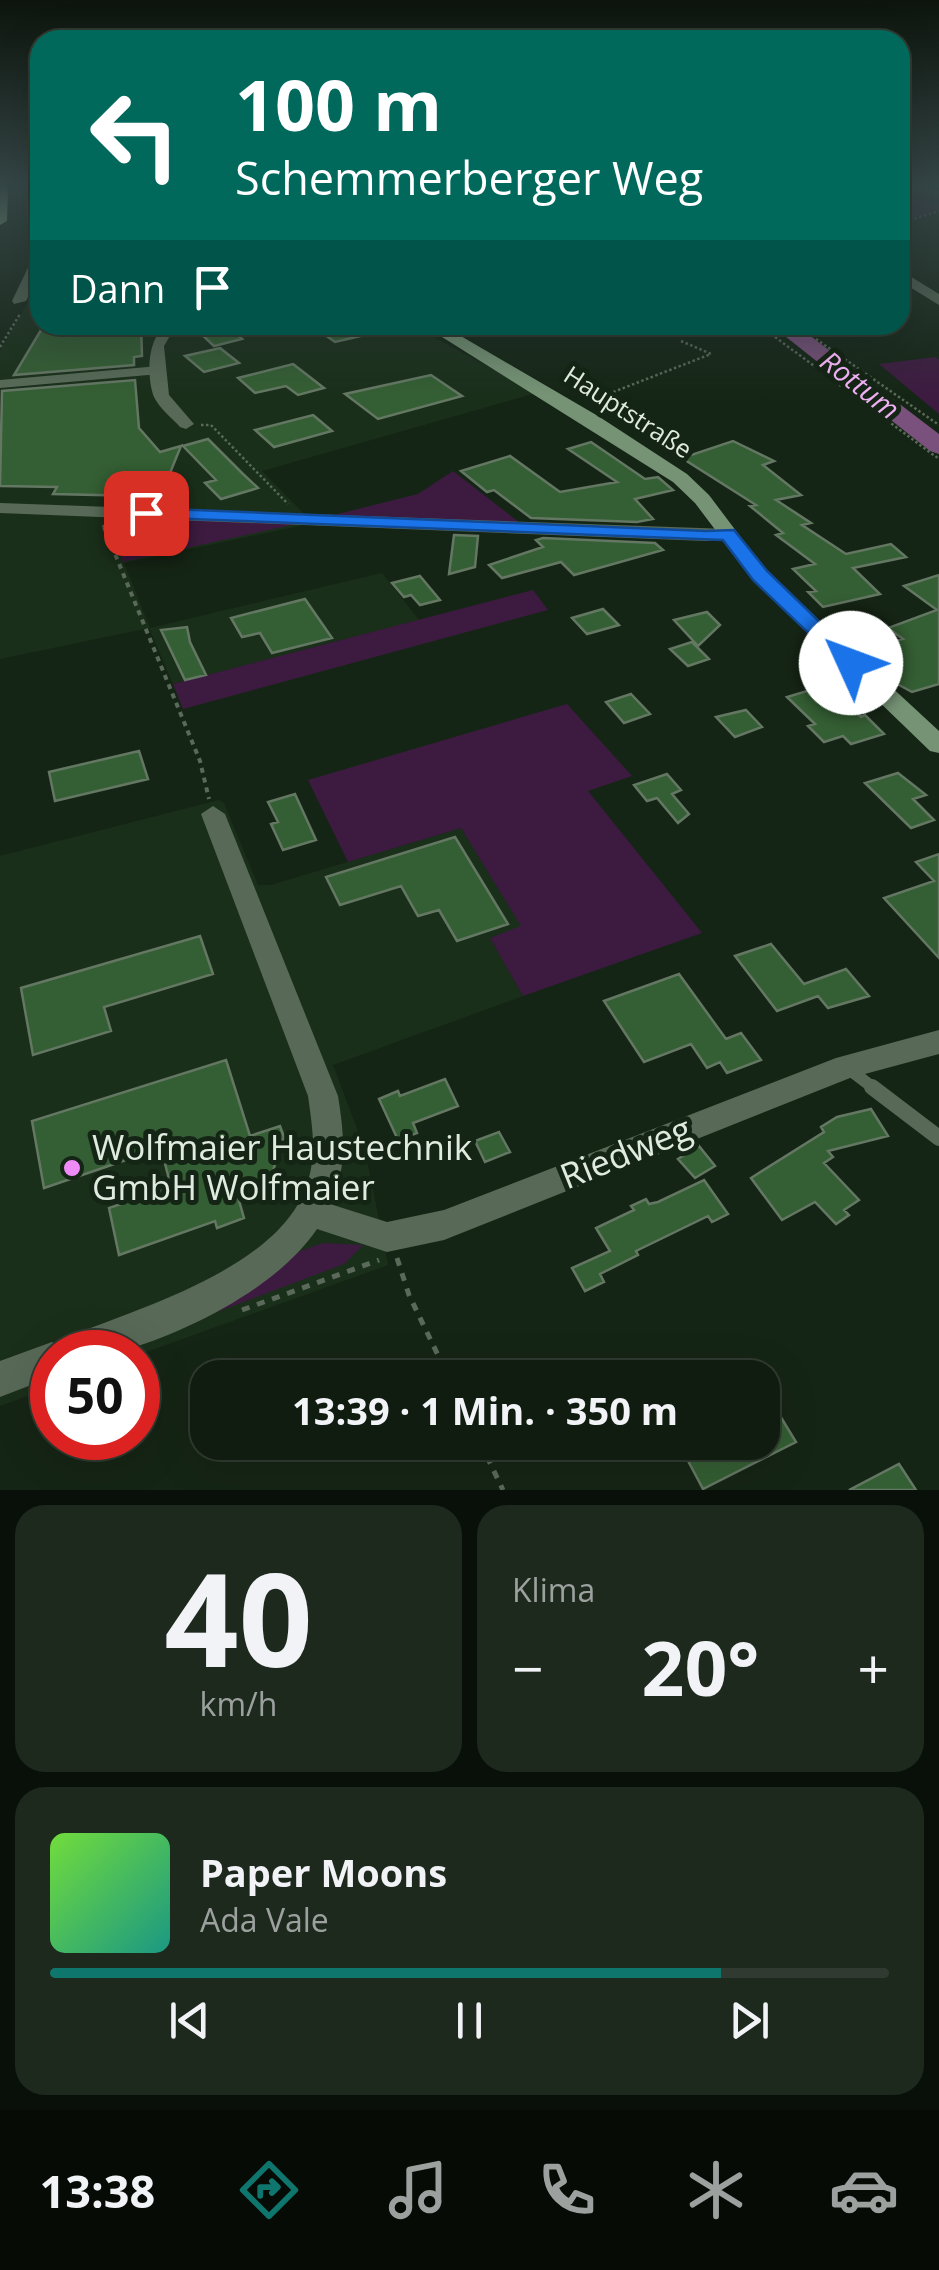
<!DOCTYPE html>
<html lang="de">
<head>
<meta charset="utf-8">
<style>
	:root { --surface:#101c10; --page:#1e291e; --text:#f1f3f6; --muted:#9ca19f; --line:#303a30; --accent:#0f766e }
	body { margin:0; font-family:"Open Sans",sans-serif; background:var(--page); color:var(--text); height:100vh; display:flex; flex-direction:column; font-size:38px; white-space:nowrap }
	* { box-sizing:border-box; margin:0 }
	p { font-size:32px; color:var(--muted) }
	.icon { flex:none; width:55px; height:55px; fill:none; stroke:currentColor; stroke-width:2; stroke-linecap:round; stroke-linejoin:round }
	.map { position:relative; height:1490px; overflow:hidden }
	.panel { display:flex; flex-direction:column; gap:15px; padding:15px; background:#090f09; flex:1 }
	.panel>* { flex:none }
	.guide { position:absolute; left:30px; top:30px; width:880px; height:305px; border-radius:30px; box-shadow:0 10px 40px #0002,0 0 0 2px var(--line); background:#00695c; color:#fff; overflow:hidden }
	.speed { position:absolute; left:30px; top:1330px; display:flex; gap:20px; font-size:50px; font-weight:700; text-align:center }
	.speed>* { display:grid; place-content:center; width:130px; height:130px; border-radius:50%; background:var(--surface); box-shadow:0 10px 40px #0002,0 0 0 2px var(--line); line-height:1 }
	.speed .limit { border:15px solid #d22; background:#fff; color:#111 }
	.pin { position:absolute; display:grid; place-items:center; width:85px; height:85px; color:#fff; margin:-42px; border-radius:20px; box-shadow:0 5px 15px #0006 }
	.me { position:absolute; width:110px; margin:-55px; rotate:313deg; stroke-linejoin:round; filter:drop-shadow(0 0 8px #0008) }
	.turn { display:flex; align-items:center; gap:35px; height:210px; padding:0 40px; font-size:45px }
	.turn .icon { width:130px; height:130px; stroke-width:2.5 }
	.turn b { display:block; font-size:70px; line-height:85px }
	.then { display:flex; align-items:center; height:95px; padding:0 40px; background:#0003; gap:20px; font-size:38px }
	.big { font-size:75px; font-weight:700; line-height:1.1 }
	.panel .card { flex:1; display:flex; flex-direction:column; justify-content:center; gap:15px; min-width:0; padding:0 35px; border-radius:30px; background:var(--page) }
	.panel .dial { align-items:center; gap:0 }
	.dial b { font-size:130px; line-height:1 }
	.song { display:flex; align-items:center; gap:30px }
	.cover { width:120px; height:120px; border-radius:15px; background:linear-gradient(135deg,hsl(100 70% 55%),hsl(170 70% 35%)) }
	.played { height:10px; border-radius:5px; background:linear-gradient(90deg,var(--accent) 80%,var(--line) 80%) }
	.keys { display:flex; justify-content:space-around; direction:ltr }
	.heat { display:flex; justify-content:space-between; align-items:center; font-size:55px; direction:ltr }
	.panel .tiles { flex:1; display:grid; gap:15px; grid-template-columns:1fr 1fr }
	.card:last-child { grid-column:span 2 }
	.trip { position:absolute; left:190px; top:1360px; width:590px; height:100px; border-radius:30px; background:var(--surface); box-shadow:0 10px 40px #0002,0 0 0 2px var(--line); font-weight:700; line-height:100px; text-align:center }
	.dock { display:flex; height:160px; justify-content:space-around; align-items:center; background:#060b06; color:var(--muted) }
	.dock .icon { width:70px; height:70px }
	.dock .active { color:var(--accent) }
	.dock b { font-size:45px; color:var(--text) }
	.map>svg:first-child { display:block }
	.built { fill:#1a2f1a }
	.green { fill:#3d1b40 }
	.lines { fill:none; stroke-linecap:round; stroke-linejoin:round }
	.river { fill:#79517c; fill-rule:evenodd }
	.building { fill:#345e33; stroke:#647763; stroke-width:2.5 }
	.path-far2 { stroke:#5a695a; stroke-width:2.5; stroke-dasharray:2.5 2.5; stroke-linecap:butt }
	.path-far1 { stroke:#5a695a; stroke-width:4; stroke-dasharray:5 5; stroke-linecap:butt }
	.path { stroke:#5a695a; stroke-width:5; stroke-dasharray:8 8; stroke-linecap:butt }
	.service-far3 { stroke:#586a57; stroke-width:6 }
	.service-far2 { stroke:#586a57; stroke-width:8 }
	.service-far1 { stroke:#586a57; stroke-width:12 }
	.service { stroke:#586a57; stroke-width:16 }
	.minor { fill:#586a57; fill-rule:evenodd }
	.tertiary { fill:#586a57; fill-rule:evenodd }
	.secondary { fill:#769375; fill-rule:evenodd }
	.trunk { fill:#98c296; fill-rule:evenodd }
	.route { fill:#1a73e8; stroke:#114b97; stroke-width:2.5 }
	.poi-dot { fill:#ef8bf7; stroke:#152515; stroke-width:4 }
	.labels { text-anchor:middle; stroke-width:10; stroke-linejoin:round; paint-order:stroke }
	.far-street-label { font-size:25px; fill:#e0ebdf; stroke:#152515 }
	.far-water-label { font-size:28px; font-style:italic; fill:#eeb0f2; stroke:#152515 }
	.near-poi-label { font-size:35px; fill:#e0ebdf; stroke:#152515; text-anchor:start }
	.near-street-label { font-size:35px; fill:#e0ebdf; stroke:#152515 }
</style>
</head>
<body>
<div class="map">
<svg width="939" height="1490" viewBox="0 0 939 1490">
	<rect width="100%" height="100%" fill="#152515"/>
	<!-- built -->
	<path class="built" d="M40,281V325H412L536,393L262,471L313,523L124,563L150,628L382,573L419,620L173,684L149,628L0,659V351Z
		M219,800L224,803L258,885H271L461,828L522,927L490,938L523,996L333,1065L365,1150L388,1265L138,1355L52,1352V1387L0,1406V856Z"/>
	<!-- green -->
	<path class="green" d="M939,188V210L900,222V189Z
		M936,357L939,360V414L879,364Z
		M453,471L520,523L330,516L418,494Z
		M126,515L305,522L123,562L109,522Z
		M533,590L548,610L183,709L173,684Z
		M567,704L632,776L588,791L702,933L523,996L490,938L521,926L461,828L348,862L308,780Z
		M323,1243L363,1245L344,1264L217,1312L266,1279L287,1256Z"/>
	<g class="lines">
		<!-- river -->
		<path class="river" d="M771,325H796L939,434V454L930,451Z"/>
	</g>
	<!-- building -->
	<path class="building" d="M44,325H141L142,356L134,357V365L14,375Z
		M311,325H381L382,331L335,342Z
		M226,326L242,339L214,346L199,332Z
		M220,348L239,363L204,372L185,356Z
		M293,364L324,388L298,395L286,386L255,393L238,378Z
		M431,375L462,396L378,419L345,394Z
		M135,380L139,428L160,452L181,446L157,505L136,504L140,496L53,494L57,487L0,486L2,391Z
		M313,415L332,431L274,447L255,430Z
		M208,439L242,473L258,488L221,499L205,483L216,480L183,446Z
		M733,441L774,461L763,465L801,495L776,500L811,523L802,525L846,554L891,544L906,557L853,568L880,594L823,607L808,592L816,591L793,569L815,564L776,535L783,533L750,506L756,505L682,458Z
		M591,442L645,479L658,477L673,490L635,499L653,519L637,522L531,518L494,490L487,492L461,471L510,456L560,492L617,482L568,449Z
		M126,522L150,523L142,534L149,549L130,553L120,533Z
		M454,535L478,536L475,567L449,574Z
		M543,538L655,543L663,550L574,575L561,562L502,578L489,565L543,547L536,540Z
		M939,575V684L912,692L888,679L896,676L866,648L903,639L888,628L937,610L904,586Z
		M420,576L440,600L420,605L411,595L404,597L392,583Z
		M305,599L332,638L272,653L260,633L242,637L231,618Z
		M603,609L619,625L587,634L572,618Z
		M707,612L720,625L698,646L674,620Z
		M187,627L190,642L206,675L185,680L161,630Z
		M692,642L709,659L688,666L670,649Z
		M827,685L861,717L865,715L884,734L851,744L843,736L824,742L808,726L815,724L787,697Z
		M631,694L650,714L624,723L606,702Z
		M746,710L762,727L735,737L716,717Z
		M139,751L148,779L55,801L49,772Z
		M898,773L926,795L913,799L934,820L911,828L865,783Z
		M667,774L681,790L672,794L689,814L678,823L657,798L647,801L634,785Z
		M295,794L316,840L283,850L271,824L278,822L268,802Z
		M455,837L508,924L457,941L439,910L418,916L401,886L340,905L326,877Z
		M939,854V958L884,898L934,881L916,862Z
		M200,936L213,974L104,1007L111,1031L33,1055L21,988Z
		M771,944L804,984L846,969L869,996L828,1008L818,996L777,1011L735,956Z
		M679,974L726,1039L741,1033L761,1060L727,1073L720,1062L707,1068L691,1044L644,1062L604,1001Z
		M226,1060L250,1136L280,1126L284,1137L271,1177L236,1190L244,1218L217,1228L215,1221L119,1255L109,1208L171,1187L161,1148L44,1188L32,1121Z
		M445,1079L458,1106L413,1123L417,1133L398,1140L379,1099L398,1091L400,1096Z
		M871,1109L888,1136L828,1151L833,1157L824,1163L859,1200L844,1210L849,1215L836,1224L815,1202L782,1220L751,1178L824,1132L821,1127L837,1117Z
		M499,1132L510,1152L485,1162L475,1141Z
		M699,1146L715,1166L695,1178L678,1159Z
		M704,1180L728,1214L712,1222L708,1216L636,1251L638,1255L600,1274L604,1282L585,1291L572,1268L610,1251L596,1228L634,1210L631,1206L646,1199L649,1204L658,1202Z
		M762,1386L796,1442L703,1489L678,1442H762Z
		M899,1464L916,1490H849Z"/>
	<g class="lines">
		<!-- path-far2 -->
		<path class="path-far2" d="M900,223L939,211
			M759,325L939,459
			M816,339L939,425
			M0,347L20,314
			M590,401L711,354L681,341
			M201,425H211L288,504
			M103,525L105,530"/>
		<!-- path-far1 -->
		<path class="path-far1" d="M104,527L200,761L209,799"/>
		<!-- path -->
		<path class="path" d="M397,1258L409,1295L449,1378
			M242,1310L379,1260
			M480,1442L503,1490"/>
		<!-- service-far3 -->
		<path class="service-far3" d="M799,325H861"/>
		<!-- service-far2 -->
		<path class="service-far2" d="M0,384L159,370"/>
		<!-- service-far1 -->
		<path class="service-far1" d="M846,1067L875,1089"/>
		<!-- service -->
		<path class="service" d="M872,1087L939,1138"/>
		<!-- minor -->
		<path class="minor" d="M169,325H189L171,334L164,346L169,395L194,424L186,429L180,427C173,419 159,408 154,397C146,377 147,333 169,325Z
			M0,503L728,529L737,534L728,539L706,541L0,513Z
			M213,806L225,814L338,1096C344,1134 348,1168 330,1204L387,1222L444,1210L836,1058L939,1030V1054L850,1078L444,1240L387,1252L317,1229C278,1287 188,1332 122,1351C102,1357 74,1352 52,1352V1377L0,1397V1361L52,1342L58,1345L60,1340C134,1309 283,1269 308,1181C317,1152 312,1125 308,1096L201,814Z"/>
		<!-- tertiary -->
		<path class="tertiary" d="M40,253V272L26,301L14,304L12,301L33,257Z
			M900,270L939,294V305L900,281Z"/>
		<!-- secondary -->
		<path class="secondary" d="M423,325H442L598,416L687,474L709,495L767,572L939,731V753L930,751L753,580L695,503L673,482Z"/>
		<!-- trunk -->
		<path class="trunk" d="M0,188H8L7,221L0,225Z"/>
	</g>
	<!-- sky -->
	<linearGradient id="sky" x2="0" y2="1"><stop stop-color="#0c140c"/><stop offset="0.47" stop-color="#354646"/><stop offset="1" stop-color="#354646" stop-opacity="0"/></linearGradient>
	<rect width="939" height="396" fill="url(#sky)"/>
	<!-- route -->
	<path class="route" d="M146,508L706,531L734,530L767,571L862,663L851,669L844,667L753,580L723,540L139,517L137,513Z"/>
	<!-- markers -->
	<circle class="poi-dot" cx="72" cy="1168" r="10"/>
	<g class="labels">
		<!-- far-street labels -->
		<g class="far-street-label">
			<text transform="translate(628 412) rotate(33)" y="9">Hauptstraße</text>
		</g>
		<!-- far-water labels -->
		<g class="far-water-label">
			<text transform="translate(860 385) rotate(38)" y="10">Rottum</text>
		</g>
		<!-- near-poi labels -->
		<g class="near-poi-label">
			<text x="92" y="1160">Wolfmaier Haustechnik<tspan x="92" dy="40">GmbH Wolfmaier</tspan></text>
		</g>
		<!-- near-street labels -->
		<g class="near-street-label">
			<text transform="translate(626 1153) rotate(-22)" y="12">Riedweg</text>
		</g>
	</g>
</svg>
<div class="speed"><div class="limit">50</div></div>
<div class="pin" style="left:146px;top:513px;background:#d93025"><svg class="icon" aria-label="arrive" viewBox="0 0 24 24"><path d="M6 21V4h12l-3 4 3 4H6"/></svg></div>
<svg class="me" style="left:851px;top:663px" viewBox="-20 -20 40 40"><circle r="19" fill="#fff"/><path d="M0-13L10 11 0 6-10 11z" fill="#1a73e8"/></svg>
<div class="trip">13:39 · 1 Min. · 350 m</div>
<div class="guide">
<div class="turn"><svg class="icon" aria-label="left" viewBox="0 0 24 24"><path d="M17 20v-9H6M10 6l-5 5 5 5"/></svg><div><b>100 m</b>Schemmerberger Weg</div></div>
<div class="then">Dann<svg class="icon" aria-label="arrive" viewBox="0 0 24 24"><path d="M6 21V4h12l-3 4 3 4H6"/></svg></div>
</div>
</div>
<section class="panel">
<div class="tiles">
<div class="card dial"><b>40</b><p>km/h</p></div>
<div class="card"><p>Klima</p>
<div class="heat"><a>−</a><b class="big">20°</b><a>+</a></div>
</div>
<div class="card">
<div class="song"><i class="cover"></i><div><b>Paper Moons</b><p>Ada Vale</p></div></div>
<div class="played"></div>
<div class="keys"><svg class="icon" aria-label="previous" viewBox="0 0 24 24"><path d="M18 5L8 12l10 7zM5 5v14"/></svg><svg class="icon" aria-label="pause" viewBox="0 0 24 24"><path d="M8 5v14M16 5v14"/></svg><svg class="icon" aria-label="next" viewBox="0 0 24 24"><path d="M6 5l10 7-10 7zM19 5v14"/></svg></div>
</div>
</div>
</section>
<nav class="dock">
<b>13:38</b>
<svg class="icon active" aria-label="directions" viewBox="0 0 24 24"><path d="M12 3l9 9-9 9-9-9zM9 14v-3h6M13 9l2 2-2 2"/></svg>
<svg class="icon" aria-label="music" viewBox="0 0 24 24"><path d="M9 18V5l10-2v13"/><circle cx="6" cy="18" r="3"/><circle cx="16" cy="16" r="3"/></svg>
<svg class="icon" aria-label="phone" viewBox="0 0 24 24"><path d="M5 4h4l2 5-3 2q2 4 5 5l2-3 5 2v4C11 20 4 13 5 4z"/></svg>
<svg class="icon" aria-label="climate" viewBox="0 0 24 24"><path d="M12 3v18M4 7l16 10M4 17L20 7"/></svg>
<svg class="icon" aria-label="car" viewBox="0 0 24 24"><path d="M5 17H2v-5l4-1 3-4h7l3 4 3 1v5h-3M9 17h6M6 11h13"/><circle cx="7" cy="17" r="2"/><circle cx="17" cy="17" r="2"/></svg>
</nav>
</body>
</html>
